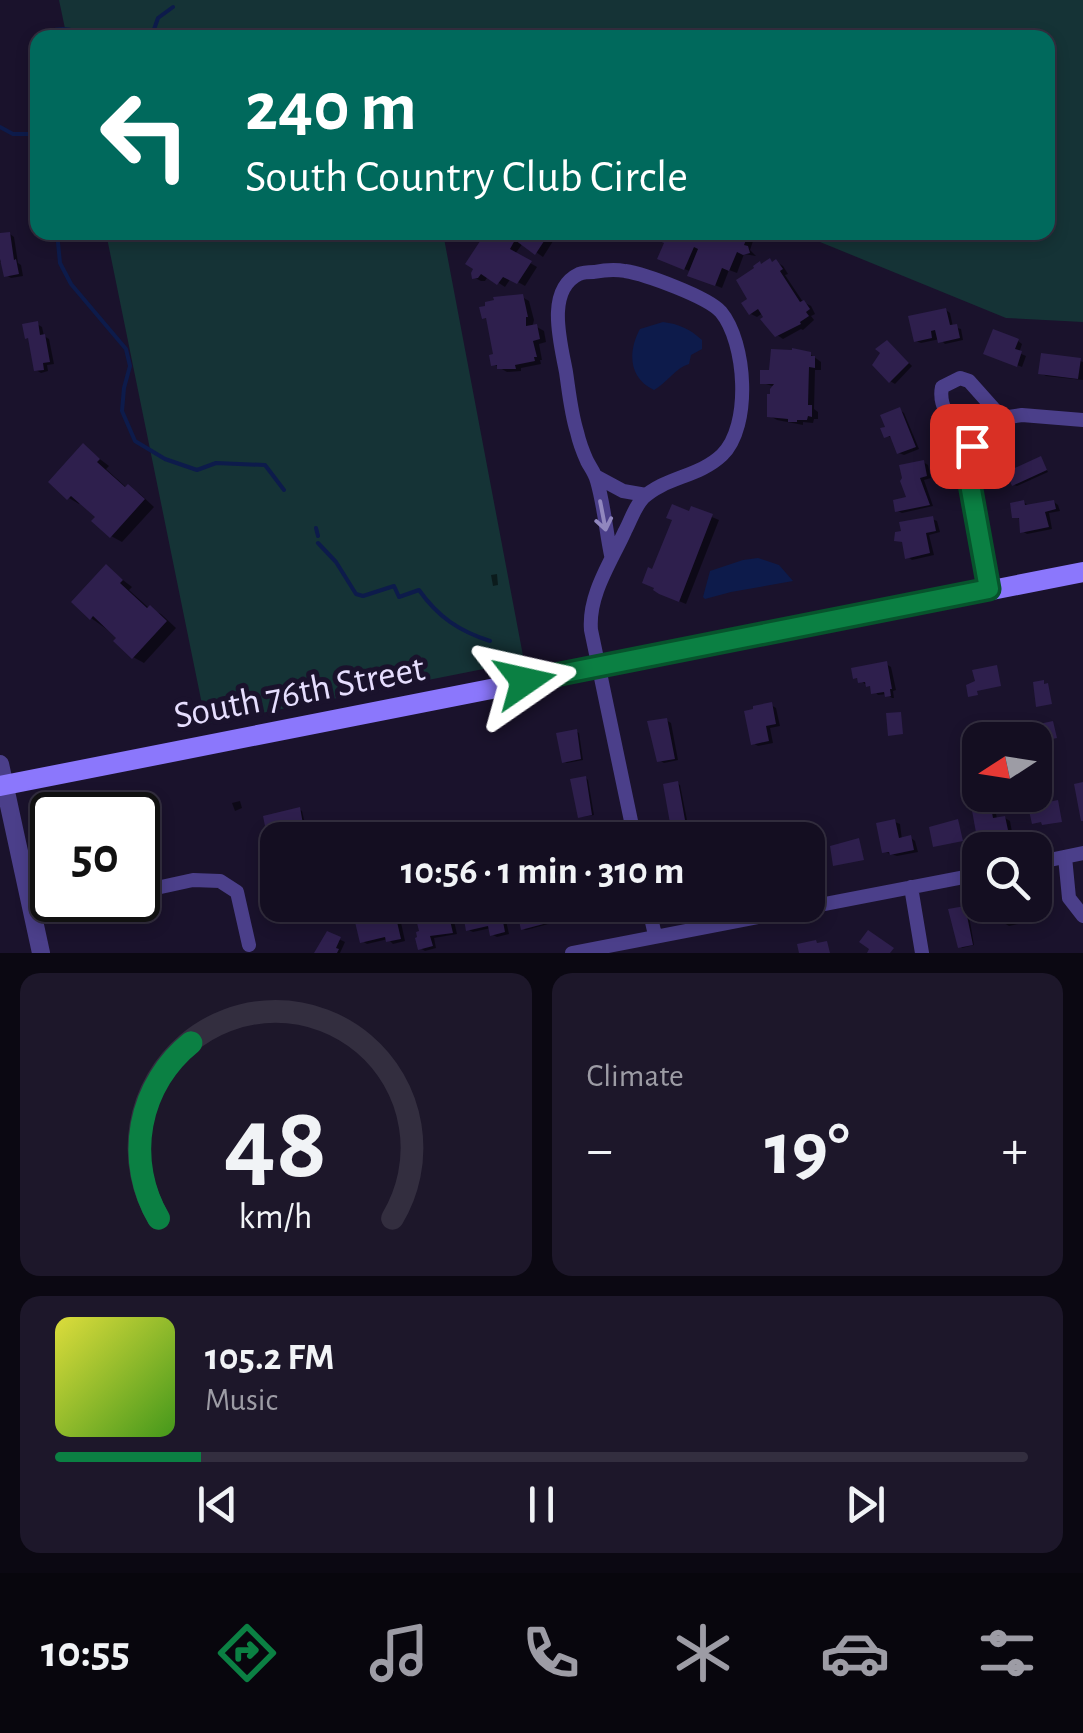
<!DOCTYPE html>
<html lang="en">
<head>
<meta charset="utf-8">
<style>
	:root { --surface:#140e21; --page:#1d172a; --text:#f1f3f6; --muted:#9d9ca5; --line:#332e3f; --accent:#0b8043 }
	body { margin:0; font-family:"Alegreya Sans",sans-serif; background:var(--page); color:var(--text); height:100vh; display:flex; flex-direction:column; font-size:38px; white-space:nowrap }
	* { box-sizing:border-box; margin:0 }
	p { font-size:32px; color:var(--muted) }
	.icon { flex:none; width:55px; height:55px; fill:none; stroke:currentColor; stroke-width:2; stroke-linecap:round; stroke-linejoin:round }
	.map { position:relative; height:953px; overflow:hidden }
	.details { display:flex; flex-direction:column; gap:20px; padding:20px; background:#0b0812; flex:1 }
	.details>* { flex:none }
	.guide { position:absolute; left:30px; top:30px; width:1025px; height:210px; border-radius:20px; box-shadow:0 5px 15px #0003,0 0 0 2px var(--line); background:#00695c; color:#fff; overflow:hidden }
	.needle { width:65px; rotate:258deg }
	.tools { position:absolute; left:962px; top:722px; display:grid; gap:20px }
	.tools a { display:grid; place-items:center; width:90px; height:90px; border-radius:20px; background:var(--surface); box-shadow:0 5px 15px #0003,0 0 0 2px var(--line); font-size:50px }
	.speed { position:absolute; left:30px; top:792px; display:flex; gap:20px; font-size:50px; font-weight:700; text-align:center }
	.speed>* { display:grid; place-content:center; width:130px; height:130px; border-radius:50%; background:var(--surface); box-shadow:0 5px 15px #0003,0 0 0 2px var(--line); line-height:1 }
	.speed .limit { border:5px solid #111; border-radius:15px; background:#fff; color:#111 }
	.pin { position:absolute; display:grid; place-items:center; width:85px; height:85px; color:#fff; margin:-42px; border-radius:20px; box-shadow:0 5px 15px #0006 }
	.me { position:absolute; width:110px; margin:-55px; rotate:79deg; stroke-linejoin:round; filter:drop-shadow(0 0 8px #0008) }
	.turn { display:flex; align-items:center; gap:35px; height:210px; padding:0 50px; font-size:45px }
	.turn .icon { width:130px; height:130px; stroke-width:2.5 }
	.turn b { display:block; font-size:70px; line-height:85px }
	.big { font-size:75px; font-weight:700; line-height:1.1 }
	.details .tile { flex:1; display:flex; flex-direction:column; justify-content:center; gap:15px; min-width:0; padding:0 35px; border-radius:20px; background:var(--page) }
	.details .dial { align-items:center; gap:0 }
	.dial svg { height:260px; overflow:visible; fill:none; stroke:var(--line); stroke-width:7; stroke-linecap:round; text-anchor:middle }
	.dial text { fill:var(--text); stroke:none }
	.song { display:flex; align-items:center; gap:30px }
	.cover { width:120px; height:120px; border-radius:15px; background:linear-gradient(135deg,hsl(60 70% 55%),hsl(100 70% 35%)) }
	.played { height:10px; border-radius:5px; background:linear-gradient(90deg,var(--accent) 15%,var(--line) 15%) }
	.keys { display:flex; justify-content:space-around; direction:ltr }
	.heat { display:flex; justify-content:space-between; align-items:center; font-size:55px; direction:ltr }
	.details .tiles { flex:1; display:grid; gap:20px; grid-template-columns:1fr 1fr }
	.tile:last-child { grid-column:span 2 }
	.trip { position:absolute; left:260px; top:822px; width:565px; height:100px; border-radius:20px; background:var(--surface); box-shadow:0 5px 15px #0003,0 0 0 2px var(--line); font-weight:700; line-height:100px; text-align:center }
	.menu { display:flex; height:160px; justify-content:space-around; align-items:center; background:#08060d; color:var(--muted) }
	.menu .icon { width:70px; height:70px }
	.menu .selected { color:var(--accent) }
	.menu b { font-size:45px; color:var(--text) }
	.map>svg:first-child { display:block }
	.green { fill:#153336 }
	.water { fill:#0d1b4b }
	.shadow { fill:#0007 }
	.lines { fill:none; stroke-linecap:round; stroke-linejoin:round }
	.stream { stroke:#0d1b4b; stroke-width:4 }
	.building { fill:#2e1f4d }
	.minor { stroke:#4b3f8a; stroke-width:14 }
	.tertiary { stroke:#4b3f8a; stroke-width:18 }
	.secondary { stroke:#8b77fc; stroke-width:20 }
	.oneway { stroke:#9187be }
	.route-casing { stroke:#07532c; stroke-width:25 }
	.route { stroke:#0b8043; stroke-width:18 }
	.labels { text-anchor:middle; stroke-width:10; stroke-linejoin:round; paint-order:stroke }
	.street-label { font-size:38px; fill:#e6defe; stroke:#1a122c }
</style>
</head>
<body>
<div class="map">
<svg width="1083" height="953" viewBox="0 0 1083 953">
	<rect width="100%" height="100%" fill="#1a122c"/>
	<!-- green -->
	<path class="green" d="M59,0H1083V322L1006,318L798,233L1048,232V38H67Z
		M106,233H443L524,661L206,724Z"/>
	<!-- water -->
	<path class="water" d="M663,322C679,324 690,329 702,340V349L691,355L689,364C675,368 667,383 654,390C628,378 628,351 640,329Z
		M758,558L779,565L793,581L731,592L705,599L703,597L710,571L743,560Z"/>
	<!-- shadow -->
	<path class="shadow" d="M488,232H549L555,238L543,257L523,243L515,254L537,267L525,286L511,278L505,287L488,276L485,281H481L475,278Z
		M10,234L14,237L18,263L21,265L23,276L11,278L6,275L3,261L0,262V236Z
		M747,238L753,241L750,250L756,256L744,254L737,273L729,270L722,288L697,278L692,272L667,262L666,243Z
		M776,262L783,266L788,274L785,275L803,302L811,306L815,314L811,316L814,320L803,330L801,329L783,339L777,335L763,313L757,317L751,314Z
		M522,297L529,301L534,320L532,328L537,327L544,331L546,342L539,344L542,360H540L541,364L521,368V371L507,372L493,364L496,355L490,321L484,317Z
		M946,310L950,313L953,327L961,329L963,340L945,344L940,339L921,343L916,341Z
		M37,324L42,327L44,336L49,339L54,364L47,365L48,371L41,373L36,370L29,339L27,337Z
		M1018,341L1022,344L1019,353L1026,356L1022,367L991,356Z
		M892,346L912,366L895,384L890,381Z
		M810,354L821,362V370H815L814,409L818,412V419H814L813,423L803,422V425L777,420L770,416L775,387L763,383L771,373Z
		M1080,361L1083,362V380L1046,376L1041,373Z
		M900,410L904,413L919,449L904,455L899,453L893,438L886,436Z
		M84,447L109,466L106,469L127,488L139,493L154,507L122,542L111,536L98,517L81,502L79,504L69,498Z
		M1040,459L1048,472L1017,486L1014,485Z
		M923,462L928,465L931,478L924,480L933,506L902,513L898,511L910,499Z
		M1023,502L1028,505L1054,502L1058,505L1060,511L1049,513L1052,529L1027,534L1022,531L1021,520L1015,516Z
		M693,509L719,520L686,604L669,597L654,572Z
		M932,519L937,521L940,532L929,535L934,555L912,560L908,557L904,543L897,540Z
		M106,567L132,587L129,590L150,609L161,614L176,628L144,663L133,657L119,638L91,618Z
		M497,574L498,585L493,586L491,575Z
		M886,664L891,667L896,690L893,691L894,698H892L887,694L878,695L868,684H865L855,677Z
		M771,705L776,708L780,726L770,728L773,743L758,746L753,743Z
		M666,720L671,723L678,760L664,763L659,760Z
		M577,732L579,733L583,760L567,763L564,762Z
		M586,778L588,780L594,815L582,817L580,816Z
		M677,783L680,785L687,820L675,822L672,821Z
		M240,801L242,808L235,811L232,803Z
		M990,804L995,806L997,820L1005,818L1010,821L1012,832L984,839L980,837Z
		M300,810L302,811L305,824L271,831L268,829Z
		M895,822L900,824L902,840L911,838L915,841L918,852L897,856L884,852Z
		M139,838L145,844L148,854L138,857Z
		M808,850L814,852L817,872L808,874Z
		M1035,899L1042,902L1046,918L1009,926L1004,923L1013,905H1035Z
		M529,905L534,908L549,906L552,923L526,930L523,929L519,908Z
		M485,908L491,911L499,909L504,912L509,934L497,937L493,935L491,928L473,932L469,930Z
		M965,909L968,910L974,945L962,948L960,946Z
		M395,916L400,918L405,941L393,944L388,939L367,944L362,941Z
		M437,916L454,921L457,934L434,938L436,948L425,951L420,948Z
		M328,934L345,942L340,953H318Z"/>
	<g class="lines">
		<!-- stream -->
		<path class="stream" d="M49,38V32C64,25 76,31 89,38
			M151,38L158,18L173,7
			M0,127L13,134H38
			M57,232L60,263L71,284L126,349L130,366L124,388L122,411L135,441L165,459L197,470L216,463L265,465L284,490
			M316,528L318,536
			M318,543L336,562L356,594L363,596L394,586L399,597L419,590C438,617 459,631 490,641"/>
	</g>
	<!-- building -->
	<path class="building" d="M10,232L14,260L16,259L19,274L4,277L0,259V233Z
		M486,232H550L535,255L515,240L510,249L532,261L517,284L503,277L497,285L481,274L478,278L472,279L471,273L473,269L465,264Z
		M657,232H741L748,235L744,245L748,246L750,253L743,255L737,252L729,271L722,268L715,286L687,276L698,249L694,247L684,270L657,259L664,243L654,239Z
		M770,258L772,262L776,259L783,269L780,271L800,302L804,300L810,309L806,312L809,316L800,322L801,324L775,337L760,319L763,317L758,309L749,315L741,303L747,299L736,280L754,268L753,266L760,261L761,264Z
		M523,294L528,317H526V326L537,324L540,339L533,341L537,357H534L535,361L515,365L516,369H497V365L491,366L489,355L493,354L486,318L482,319L479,307L485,306V302L494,300L493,297Z
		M946,308L950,325L957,324L960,338L938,343L935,330L931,331L932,338L914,342L908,316Z
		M38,321L40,335L45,334L50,362L43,363L44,370L34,371L28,338L25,339L22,324Z
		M993,329L1019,339L1015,349L1022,351L1017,367L983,354Z
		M887,340L909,363L889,383L872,365L880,353L875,349Z
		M792,348L811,352V356H815V368L809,367L808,405H812V417L808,416L807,420H797V422H788V419L767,417V394H770V389L774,384H760V370H769L771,349L792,350Z
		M1041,353L1081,358L1078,379L1038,374Z
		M900,407L916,447L897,454L890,436L884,438L880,428L885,427L880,415Z
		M83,443L100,459L97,462L125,487L128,484L145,499L110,538L91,521L95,517L71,496L67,500L48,482Z
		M1041,456L1047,470L1012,486L1006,472Z
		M924,460L927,476L920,478L930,505L895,512L893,500L906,497L900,481L902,478L899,465Z
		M1024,500L1025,505L1054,500L1056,509L1045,512L1049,527L1020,533L1019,518H1012L1010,503Z
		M672,504L689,511L691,506L713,514L679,602L659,594L653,590L654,588L642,583L648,567L652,569L672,520L666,518Z
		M933,516L936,531L926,533L930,553L905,559L902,542L894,541L895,532L901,531L899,522Z
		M106,564L123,580L120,583L147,608L150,605L167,621L132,659L113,641L116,638L93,616L90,620L71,602Z
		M887,661L892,689H890L891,696L885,697L884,692L871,694L870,686L866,687L865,682L858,683L857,678L853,679L851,668Z
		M997,665L1001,686L977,691L978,695L968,697L966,685L975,681L972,670Z
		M1044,680V684L1048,683L1052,704L1036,707L1033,682Z
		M772,702L776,724L766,726L769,741L751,745L744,711L753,709V706Z
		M901,712L903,734L888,736L886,713Z
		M667,718L675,759L657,762L647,721Z
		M1053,721L1057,738L1043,741L1039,724Z
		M577,729L581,759L562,763L556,733Z
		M586,776L592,815L578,818L570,779Z
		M678,781L685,820L670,823L663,784Z
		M1083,782V821H1081L1074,784Z
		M1058,800L1062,822L1042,825L1041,822L1032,824L1028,806Z
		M990,801L993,818L1005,816L1008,830L977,838L971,805Z
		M300,807L303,824L266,831L263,816Z
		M895,819L899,838L911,835L914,850L890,855L889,852L882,853L876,823Z
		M958,819L963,841L933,847L929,827Z
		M595,829L596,836L600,835L601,840H569L568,835Z
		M859,838L864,860L833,866L830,846Z
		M1035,890L1042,916L1002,924L998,909L1010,905H1035Z
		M486,905L487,909L500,906L505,932L490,936L488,926L466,931L463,914L477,911L476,907Z
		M547,905L551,922L521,930L516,906Z
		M593,905H614L615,910L595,915Z
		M965,906L973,945L958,948L948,909Z
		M395,913L401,939L386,942L385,937L360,943L355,922Z
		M437,914L438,918L449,916L453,933L430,936L433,946L418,950L415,938L417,937L416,932L419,931L416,919Z
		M868,930L894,948L890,953H867L869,949L859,942Z
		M327,931L341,937L336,948L339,949L337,953H314Z
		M816,940L817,943L827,941L830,953H799L797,944Z"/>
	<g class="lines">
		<!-- minor -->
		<path class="minor" d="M972,446C958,428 937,411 942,387L960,378L969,381L1002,418
			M597,477L623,491L646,495
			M611,555C606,531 604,505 597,481C595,473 590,467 587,461C583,452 579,441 577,432C571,413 569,392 566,372C561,344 545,290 579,274C584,272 589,272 594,272C604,270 615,269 625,271C645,274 708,297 721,312C746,342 752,426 722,455C699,477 665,477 643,498C634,508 631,520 625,531C611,562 588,595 591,630L635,840
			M989,589L967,473L972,446L985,429L1002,418L1022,415L1083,420
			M1065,857L1069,898L1083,916
			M1035,863L1083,853
			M911,887L922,953
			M138,892L193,880L220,881L237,892L249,945
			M648,905L655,935
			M34,915L102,900
			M572,953L980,874"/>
		<!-- tertiary -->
		<path class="tertiary" d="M0,764L41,953"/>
		<!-- secondary -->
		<path class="secondary" d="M0,786L1083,572"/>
	</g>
	<!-- one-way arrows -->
	<defs><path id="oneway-shaft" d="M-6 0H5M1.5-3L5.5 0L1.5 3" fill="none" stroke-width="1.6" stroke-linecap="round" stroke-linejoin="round" transform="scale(2.5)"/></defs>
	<use class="oneway" href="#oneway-shaft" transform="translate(603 516) rotate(79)"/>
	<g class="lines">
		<defs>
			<path id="route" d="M525,681L989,589L968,473L972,446"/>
		</defs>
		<!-- route casing -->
		<use href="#route" class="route-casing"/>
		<!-- route -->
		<use href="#route" class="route"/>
	</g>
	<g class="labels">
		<!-- street labels -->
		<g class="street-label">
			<text transform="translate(299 691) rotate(-11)" y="13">South 76th Street</text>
		</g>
	</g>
</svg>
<div class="tools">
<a><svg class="needle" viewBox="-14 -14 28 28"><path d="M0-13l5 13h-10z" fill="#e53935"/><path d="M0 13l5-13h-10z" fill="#9d9ca5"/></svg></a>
<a><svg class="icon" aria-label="search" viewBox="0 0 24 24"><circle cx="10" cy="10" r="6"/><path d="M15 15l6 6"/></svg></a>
</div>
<div class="speed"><div class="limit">50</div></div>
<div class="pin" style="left:972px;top:446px;background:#d93025"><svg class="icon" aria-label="arrive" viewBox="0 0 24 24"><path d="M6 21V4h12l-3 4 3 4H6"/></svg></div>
<svg class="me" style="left:525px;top:681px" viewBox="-20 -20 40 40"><path d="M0-17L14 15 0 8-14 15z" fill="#0b8043" stroke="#fff" stroke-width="4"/></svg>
<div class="trip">10:56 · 1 min · 310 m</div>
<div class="guide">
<div class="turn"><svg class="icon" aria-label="left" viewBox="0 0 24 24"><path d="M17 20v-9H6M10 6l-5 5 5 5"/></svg><div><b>240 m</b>South Country Club Circle</div></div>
</div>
</div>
<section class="details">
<div class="tiles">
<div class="tile dial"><svg viewBox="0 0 100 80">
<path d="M14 69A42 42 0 1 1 86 69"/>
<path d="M14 69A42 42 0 0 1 24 15" stroke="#0b8043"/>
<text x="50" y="56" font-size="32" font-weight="700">48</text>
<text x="50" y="72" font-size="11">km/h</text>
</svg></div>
<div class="tile"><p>Climate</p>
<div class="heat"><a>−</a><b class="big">19°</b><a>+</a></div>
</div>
<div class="tile">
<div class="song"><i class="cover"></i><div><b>105.2 FM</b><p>Music</p></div></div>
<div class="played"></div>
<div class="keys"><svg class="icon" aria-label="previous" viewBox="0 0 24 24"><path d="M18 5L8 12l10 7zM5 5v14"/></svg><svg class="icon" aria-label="pause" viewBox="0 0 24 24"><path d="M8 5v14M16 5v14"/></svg><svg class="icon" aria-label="next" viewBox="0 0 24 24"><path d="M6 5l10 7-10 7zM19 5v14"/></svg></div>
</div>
</div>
</section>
<nav class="menu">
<b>10:55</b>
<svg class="icon selected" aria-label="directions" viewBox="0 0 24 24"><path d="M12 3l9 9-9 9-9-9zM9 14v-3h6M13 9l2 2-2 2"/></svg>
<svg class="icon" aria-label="music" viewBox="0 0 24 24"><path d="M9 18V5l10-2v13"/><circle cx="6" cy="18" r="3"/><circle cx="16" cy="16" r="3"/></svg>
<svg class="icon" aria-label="phone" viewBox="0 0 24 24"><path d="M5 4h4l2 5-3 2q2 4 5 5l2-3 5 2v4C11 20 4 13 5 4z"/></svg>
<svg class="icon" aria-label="climate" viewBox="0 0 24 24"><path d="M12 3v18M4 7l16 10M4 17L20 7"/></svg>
<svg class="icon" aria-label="car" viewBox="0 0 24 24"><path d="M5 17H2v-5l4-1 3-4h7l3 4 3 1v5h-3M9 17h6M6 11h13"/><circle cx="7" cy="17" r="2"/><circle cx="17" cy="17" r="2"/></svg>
<svg class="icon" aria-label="filters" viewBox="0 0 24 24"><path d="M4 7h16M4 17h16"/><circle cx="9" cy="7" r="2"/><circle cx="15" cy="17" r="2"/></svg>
</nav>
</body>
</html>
